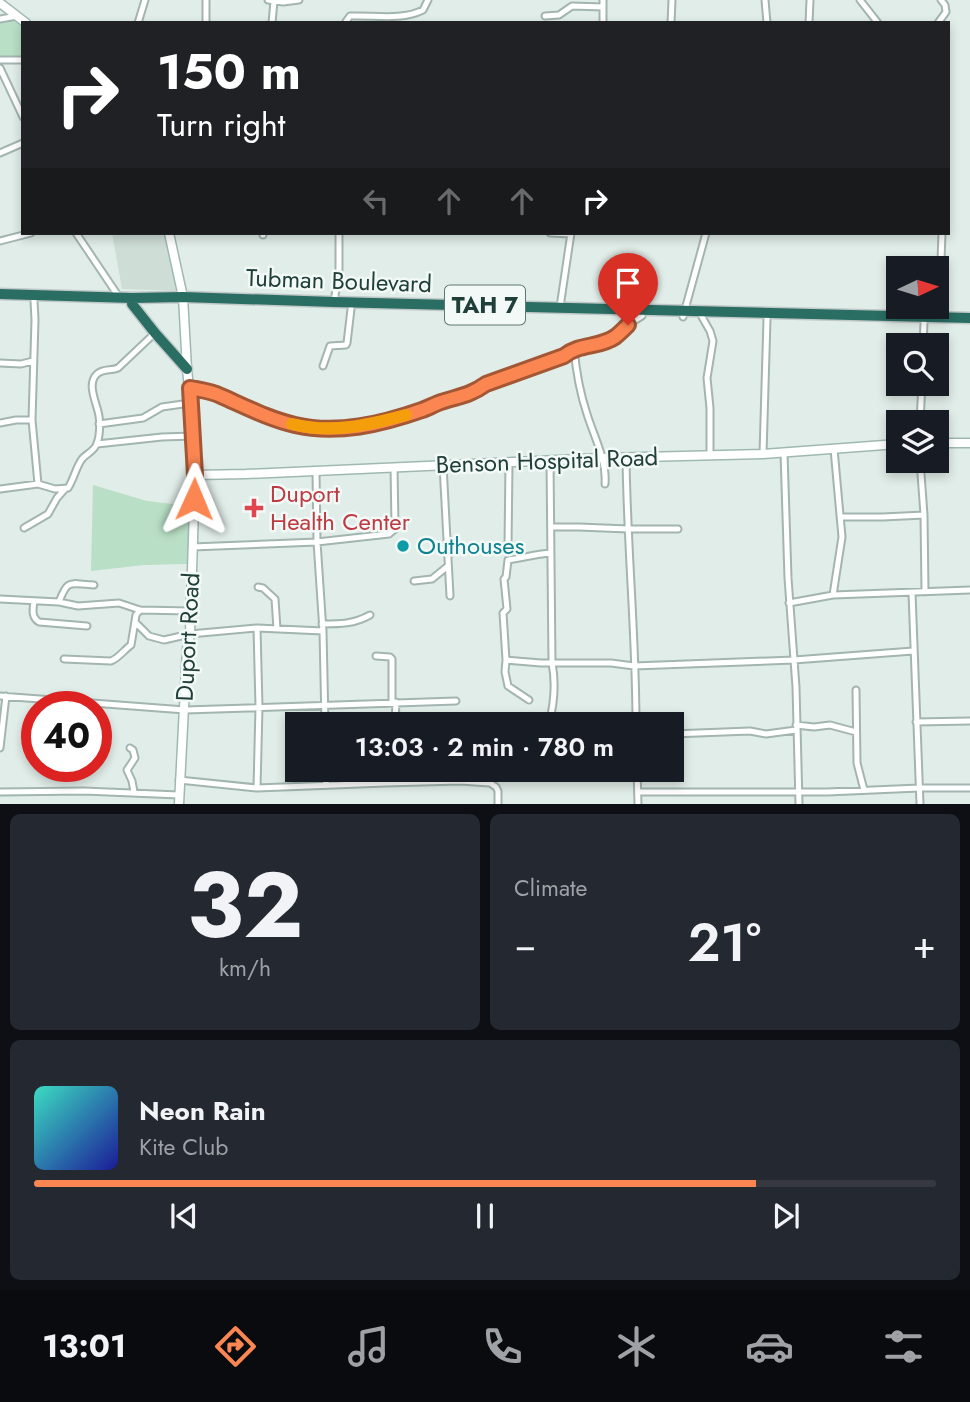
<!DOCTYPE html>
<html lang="en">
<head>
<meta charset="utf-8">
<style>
	:root { --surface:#171b24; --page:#242831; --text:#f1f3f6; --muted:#9ea1a6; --line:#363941; --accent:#fb8651 }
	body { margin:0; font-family:Jost,sans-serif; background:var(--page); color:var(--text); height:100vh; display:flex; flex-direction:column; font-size:26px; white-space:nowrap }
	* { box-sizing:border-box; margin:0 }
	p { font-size:23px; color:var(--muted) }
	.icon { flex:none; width:38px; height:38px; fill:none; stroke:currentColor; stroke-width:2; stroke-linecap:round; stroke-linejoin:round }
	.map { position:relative; height:804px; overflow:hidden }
	.drawer { display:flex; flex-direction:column; gap:10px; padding:10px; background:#0d0f14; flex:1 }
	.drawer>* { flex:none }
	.banner { position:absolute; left:21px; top:21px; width:929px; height:214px; border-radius:0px; box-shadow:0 4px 10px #0003; background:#202124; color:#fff; overflow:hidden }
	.needle { width:46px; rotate:86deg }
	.controls { position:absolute; left:886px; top:256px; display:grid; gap:14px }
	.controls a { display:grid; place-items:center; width:63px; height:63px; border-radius:0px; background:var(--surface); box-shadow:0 4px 10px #0003; font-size:35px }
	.speed { position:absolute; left:21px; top:691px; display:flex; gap:14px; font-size:35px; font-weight:700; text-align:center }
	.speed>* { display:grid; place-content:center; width:91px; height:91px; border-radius:50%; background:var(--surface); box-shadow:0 4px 10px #0003; line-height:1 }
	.speed .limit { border:10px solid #d22; background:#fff; color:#111 }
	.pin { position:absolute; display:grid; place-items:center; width:60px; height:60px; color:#fff; margin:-72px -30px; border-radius:50% 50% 50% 0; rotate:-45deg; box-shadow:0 0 7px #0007 }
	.pin .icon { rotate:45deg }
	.me { position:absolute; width:77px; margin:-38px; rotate:1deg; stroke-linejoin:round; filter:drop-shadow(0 0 5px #0008) }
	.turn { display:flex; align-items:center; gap:24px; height:147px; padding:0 21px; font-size:32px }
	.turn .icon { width:91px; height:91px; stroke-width:2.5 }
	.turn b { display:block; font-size:49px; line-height:60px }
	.lanes { display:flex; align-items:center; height:66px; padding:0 21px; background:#0003; justify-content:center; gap:35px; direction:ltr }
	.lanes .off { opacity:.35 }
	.big { font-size:52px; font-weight:600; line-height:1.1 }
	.drawer .tile { flex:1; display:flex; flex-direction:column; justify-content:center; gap:10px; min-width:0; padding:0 24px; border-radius:10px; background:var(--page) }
	.drawer .dial { align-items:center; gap:0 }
	.dial b { font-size:91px; line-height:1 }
	.song { display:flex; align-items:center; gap:21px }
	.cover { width:84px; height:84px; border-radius:10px; background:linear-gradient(135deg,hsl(170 70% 55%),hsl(240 70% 35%)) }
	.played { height:7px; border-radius:4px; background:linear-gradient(90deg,var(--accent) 80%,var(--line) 80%) }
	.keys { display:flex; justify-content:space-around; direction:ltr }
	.heat { display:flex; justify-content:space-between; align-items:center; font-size:38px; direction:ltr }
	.drawer .tiles { flex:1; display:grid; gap:10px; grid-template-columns:1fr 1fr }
	.tile:last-child { grid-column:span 2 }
	.trip { position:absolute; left:285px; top:712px; width:399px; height:70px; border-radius:0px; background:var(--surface); box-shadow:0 4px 10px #0003; font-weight:600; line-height:70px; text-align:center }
	.tab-bar { display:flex; height:112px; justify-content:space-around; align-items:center; background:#090b0e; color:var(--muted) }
	.tab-bar .icon { width:49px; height:49px }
	.tab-bar .selected { color:var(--accent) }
	.tab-bar b { font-size:32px; color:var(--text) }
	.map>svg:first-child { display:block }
	.built { fill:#cfddd7 }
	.green { fill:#b9dfc6 }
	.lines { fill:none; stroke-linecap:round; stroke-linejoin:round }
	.street-casing { stroke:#a3b5b0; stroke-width:9 }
	.secondary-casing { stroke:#9fb9b2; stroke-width:11 }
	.highway-casing { stroke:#c1c9c8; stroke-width:13 }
	.street { stroke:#fff; stroke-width:5 }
	.secondary { stroke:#fff; stroke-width:8 }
	.highway { stroke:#2a6d63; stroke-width:10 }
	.route-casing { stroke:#a35735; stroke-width:18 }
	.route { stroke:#fb8651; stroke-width:12 }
	.slow { stroke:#f59e0b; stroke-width:12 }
	.health-dot { fill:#e0444e; stroke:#f2f9f6; stroke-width:2.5 }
	.culture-dot { fill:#0f9aa8; stroke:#f2f9f6; stroke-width:2.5 }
	.labels { text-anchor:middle; stroke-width:5; stroke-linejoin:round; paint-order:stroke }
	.shield { fill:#f2f9f6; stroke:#5f7772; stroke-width:2 }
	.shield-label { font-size:23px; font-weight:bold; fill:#203f39 }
	.street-label { font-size:24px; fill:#203f39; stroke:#f2f9f6 }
	.health-label { font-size:24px; fill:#be3a42; stroke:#f2f9f6; text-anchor:start }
	.culture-label { font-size:24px; fill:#0d838f; stroke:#f2f9f6; text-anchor:start }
</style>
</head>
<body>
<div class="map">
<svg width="970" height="804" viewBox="0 0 970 804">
	<rect width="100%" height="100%" fill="#e1ede8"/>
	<!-- built -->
	<path class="built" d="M112,233H172L182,291L122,289Z"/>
	<!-- green -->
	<path class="green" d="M5,20L17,21L23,26V57H0V22Z
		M93,485L147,501L190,506L187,564L144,565L91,571Z"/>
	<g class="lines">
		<defs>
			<path id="street" d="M268,0L283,2L299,0
				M765,0L767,23
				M860,0L878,23
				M545,16L559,15L572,6L603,7
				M0,19L17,16
				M138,23L145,0
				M206,23V0
				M272,23L274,1
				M345,23L350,16C374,15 401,21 423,10L428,0
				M603,23V0
				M671,23L672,0
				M809,23L810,0
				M938,23L946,12L945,5L941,0
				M0,60H23
				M0,68L23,117
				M0,153L23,143
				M76,233L119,297
				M550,233L571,234
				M263,235V233
				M0,241L31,233
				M334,302L339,270V233
				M560,307L571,233
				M632,310L636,266
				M683,317L706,233
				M702,317L710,331L713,341L707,378L710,408V455
				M939,317L942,233
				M923,345L924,323
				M574,348C576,371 580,393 587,414C594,437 607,460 605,484
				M0,363L21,364L33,361
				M323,366L330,346L346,345L347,343L351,309
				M189,388C227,395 258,417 295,425C337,435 382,424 422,410C428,408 435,404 441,402C459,396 469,396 486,384L564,356L574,348L605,342L615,337L628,325L642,316
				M32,420L35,320L34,301
				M920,422L922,383
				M0,423L16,420H32L38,484
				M99,424L143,418L162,407L190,403
				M97,444L162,437L193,436
				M784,453L788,578L796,687L799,804
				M763,454L767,319
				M626,457C627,547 636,635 636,724
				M920,460L924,515L925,592
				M443,465L450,596
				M316,471L317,542L323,631
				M0,489L38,484L55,489L68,488C74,479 76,467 82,459C87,453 95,451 97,443C100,436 100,423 99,416C97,403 86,384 97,374C103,368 111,371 118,368L155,333
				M841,517H883L924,515
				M551,527H579L628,529H678
				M24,528L48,514L57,498L65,489
				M192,547L317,542L389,534L395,529V526L394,467
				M508,547L509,463
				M414,581L432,579L448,566
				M258,587L263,588L275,599L277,629
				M912,593L920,804
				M833,595L842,537L834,449
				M0,599L59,602L78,606L119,603L140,610L190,611
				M34,601C33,609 31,617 39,622L87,626
				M59,602C68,578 70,584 94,585
				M789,603L833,595L970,590
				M135,622L149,636L164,640L190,634L257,628L323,631L325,724
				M322,624C340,624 354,624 370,615
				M376,656L390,657L392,659V702
				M64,659L111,661C119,658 124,650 131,645L136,615L140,610
				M506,660L541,663H611L634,666L794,660L913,651
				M856,690L857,763L864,790
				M0,696L185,710L456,701
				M529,700L508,686L505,672L506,660L503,613L507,609L504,579L506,577L508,560C522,558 536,554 551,553
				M916,722L970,721
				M395,724L396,702
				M549,724C554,704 556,683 552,663L550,461
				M796,725L814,727L830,725L856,732
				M672,734L750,731L766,734L796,730
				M0,748L6,696
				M130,748L133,750L135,758L127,770L132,781L134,792
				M326,770V785
				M637,770L638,804
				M179,780L257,788L385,783L460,781L490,783L496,787L498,791V804
				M460,781L461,770
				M385,783L388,770
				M257,788L259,707L257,628
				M0,792L84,791L179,795
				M638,792H827L919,788H970"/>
			<path id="secondary" d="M0,3L26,23
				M169,233L183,297L187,369L189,388L195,475L190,634L187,649L179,804
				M936,443H970
				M195,475L246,474L602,458L763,454L898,444"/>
			<path id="highway" d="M0,294L132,298L183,297L334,302L970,318
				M132,304L155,333L187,369"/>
		</defs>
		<!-- street casing -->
		<use href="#street" class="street-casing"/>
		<!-- secondary casing -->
		<use href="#secondary" class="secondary-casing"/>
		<!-- highway casing -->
		<use href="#highway" class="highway-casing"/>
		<!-- street -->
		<use href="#street" class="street"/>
		<!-- secondary -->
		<use href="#secondary" class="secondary"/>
		<!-- highway -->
		<use href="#highway" class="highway"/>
	</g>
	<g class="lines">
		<defs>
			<path id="route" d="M194,499L195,475L190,388C200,390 211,391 221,396C246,407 269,419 295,425C337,435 382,424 422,410C428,408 435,404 441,402C459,396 469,396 486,384L564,356C580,343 599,348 615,337C619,334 624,329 628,325"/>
		</defs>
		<!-- route casing -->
		<use href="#route" class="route-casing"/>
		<!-- route -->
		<use href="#route" class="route"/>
		<!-- slow -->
		<path class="slow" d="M292,424C332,434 368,425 406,415"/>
	</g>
	<!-- markers -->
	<path class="health-dot" d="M250.5 497.5h7v7h7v7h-7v7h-7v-7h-7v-7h7z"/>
	<circle class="culture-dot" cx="403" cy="546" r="7"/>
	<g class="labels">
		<!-- shield labels -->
		<rect class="shield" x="445" y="285.5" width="80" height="39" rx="5"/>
		<g class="shield-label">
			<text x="485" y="313">TAH 7</text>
		</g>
		<!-- street labels -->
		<g class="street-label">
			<text transform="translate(339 281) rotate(2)" y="8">Tubman Boulevard</text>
			<text transform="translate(547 461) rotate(-2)" y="8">Benson Hospital Road</text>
			<text transform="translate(188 637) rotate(-87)" y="8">Duport Road</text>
		</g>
		<!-- health labels -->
		<g class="health-label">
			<text x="270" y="502">Duport<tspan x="270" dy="28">Health Center</tspan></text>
		</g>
		<!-- culture labels -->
		<g class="culture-label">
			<text x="417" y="554">Outhouses</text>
		</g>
	</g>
</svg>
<div class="controls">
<a><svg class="needle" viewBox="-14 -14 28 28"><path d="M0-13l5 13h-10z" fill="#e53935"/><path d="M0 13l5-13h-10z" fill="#9ea1a6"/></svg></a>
<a><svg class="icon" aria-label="search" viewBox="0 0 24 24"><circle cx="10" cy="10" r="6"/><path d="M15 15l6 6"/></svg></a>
<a><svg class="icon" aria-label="layers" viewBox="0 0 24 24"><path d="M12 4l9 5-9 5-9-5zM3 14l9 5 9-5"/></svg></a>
</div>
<div class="speed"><div class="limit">40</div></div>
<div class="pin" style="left:628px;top:325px;background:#d93025"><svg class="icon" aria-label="arrive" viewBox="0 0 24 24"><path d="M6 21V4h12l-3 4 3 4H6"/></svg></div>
<svg class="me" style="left:194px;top:499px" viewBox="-20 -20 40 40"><path d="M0-17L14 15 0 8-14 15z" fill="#fb8651" stroke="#fff" stroke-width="4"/></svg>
<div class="trip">13:03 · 2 min · 780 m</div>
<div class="banner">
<div class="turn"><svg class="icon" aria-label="right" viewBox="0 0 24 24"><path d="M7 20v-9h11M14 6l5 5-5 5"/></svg><div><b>150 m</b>Turn right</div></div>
<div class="lanes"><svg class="icon off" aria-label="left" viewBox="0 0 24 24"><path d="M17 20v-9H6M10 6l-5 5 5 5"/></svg><svg class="icon off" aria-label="ahead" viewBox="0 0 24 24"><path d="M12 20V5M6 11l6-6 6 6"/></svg><svg class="icon off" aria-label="ahead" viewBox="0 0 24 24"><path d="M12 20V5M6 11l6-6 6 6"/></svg><svg class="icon" aria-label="right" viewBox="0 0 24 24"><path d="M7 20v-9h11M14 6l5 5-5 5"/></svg></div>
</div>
</div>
<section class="drawer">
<div class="tiles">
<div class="tile dial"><b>32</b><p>km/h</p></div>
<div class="tile"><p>Climate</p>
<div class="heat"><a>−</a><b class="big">21°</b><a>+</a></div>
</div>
<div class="tile">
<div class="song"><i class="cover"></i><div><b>Neon Rain</b><p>Kite Club</p></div></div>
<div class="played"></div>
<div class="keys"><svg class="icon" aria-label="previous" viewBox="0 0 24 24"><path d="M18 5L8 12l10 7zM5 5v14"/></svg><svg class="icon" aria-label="pause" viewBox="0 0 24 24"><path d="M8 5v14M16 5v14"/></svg><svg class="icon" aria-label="next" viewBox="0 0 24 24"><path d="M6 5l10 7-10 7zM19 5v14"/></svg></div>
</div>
</div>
</section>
<nav class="tab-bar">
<b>13:01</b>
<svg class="icon selected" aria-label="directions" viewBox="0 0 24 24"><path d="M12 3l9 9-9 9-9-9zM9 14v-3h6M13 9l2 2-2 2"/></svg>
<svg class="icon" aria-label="music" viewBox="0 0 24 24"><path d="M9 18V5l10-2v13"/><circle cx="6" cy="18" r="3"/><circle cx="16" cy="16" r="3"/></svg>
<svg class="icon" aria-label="phone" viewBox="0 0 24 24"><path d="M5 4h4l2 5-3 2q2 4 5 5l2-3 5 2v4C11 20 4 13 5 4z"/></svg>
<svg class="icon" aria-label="climate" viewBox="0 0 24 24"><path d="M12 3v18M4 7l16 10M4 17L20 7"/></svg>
<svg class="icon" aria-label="car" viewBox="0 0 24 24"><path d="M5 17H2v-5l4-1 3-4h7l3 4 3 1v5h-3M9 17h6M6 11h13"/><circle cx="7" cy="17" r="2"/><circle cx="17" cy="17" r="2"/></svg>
<svg class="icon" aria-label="filters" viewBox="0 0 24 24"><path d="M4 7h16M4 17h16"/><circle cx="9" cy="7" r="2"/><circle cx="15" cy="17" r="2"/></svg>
</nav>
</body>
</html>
